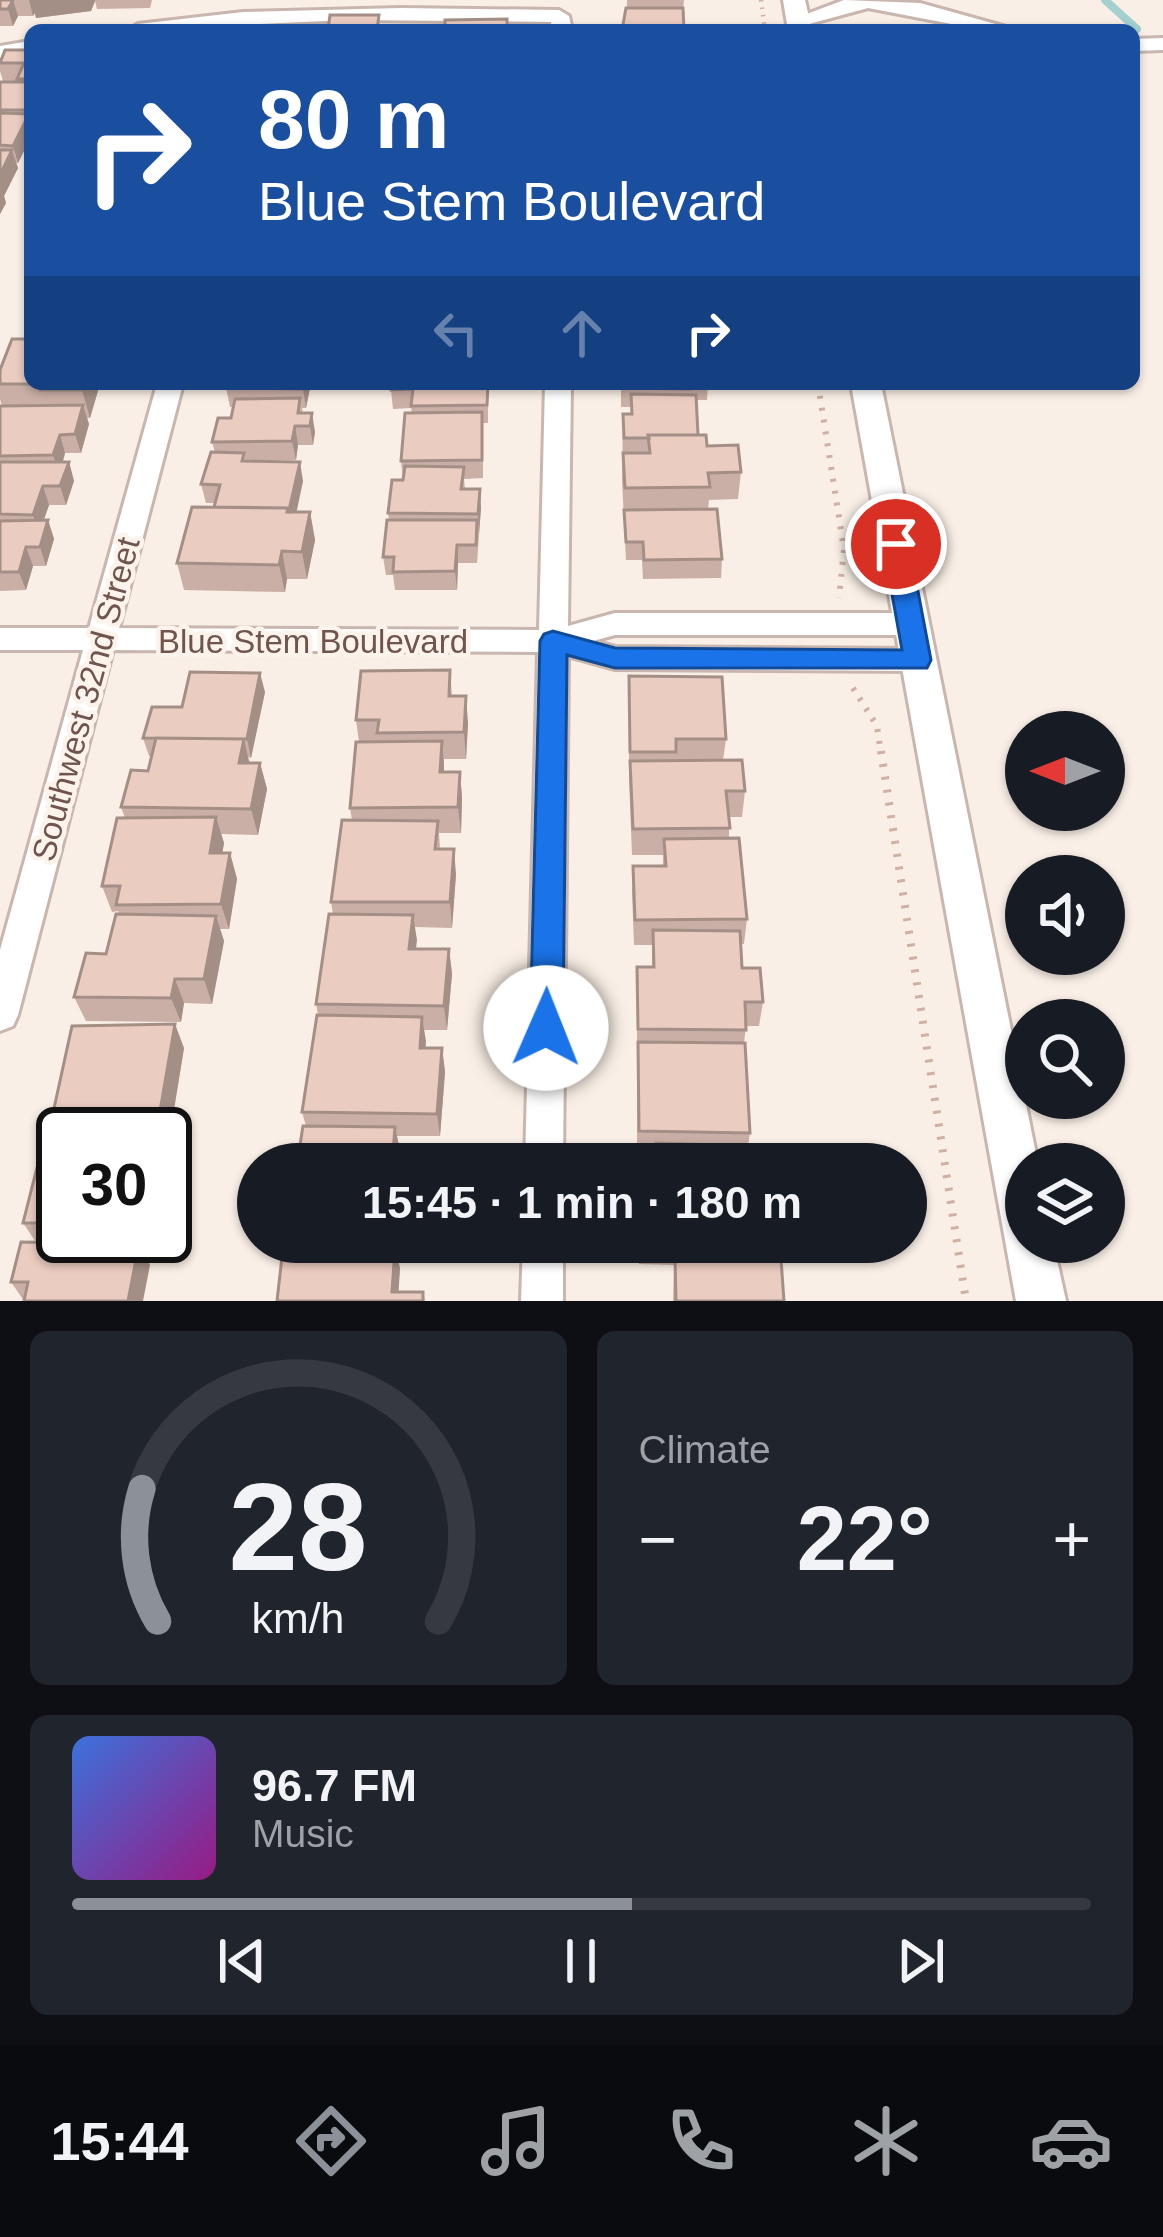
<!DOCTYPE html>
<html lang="en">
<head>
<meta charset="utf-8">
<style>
	:root { --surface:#171b24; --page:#20242c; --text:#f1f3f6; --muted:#9ea1a6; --line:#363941; --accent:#8c9099 }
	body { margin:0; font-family:Arial,sans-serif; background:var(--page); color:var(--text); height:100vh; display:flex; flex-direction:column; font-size:45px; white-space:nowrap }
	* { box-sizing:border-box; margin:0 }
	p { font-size:39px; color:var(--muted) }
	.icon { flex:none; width:66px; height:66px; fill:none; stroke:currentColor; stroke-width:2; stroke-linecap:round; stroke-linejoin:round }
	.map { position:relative; height:1301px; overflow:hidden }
	.panel { display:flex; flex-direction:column; gap:30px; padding:30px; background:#0d0f14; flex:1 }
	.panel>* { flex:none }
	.banner { position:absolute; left:24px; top:24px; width:1116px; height:366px; border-radius:18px; box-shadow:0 3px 9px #0004; background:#1a4fa0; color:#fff; overflow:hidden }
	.needle { width:78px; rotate:270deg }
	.controls { position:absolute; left:1005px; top:711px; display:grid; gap:24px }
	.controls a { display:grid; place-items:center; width:120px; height:120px; border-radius:50%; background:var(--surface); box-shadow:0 3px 9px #0004; font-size:60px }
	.speed { position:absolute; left:36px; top:1107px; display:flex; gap:24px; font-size:60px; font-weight:700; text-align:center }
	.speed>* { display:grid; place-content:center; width:156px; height:156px; border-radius:50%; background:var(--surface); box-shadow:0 3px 9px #0004; line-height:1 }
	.speed .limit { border:6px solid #111; border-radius:18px; background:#fff; color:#111 }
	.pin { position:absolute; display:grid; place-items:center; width:102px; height:102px; color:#fff; margin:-51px; border:6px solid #fff; border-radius:50%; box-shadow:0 3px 12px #0007 }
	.me { position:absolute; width:132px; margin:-66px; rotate:1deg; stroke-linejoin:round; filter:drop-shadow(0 0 9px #0008) }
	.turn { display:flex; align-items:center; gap:42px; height:252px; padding:0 36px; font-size:54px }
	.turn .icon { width:156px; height:156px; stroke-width:2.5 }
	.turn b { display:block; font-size:84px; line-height:102px }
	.lanes { display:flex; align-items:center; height:114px; padding:0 36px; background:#0003; justify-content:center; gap:60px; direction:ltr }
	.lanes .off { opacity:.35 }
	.big { font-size:90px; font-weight:700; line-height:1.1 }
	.panel .card { flex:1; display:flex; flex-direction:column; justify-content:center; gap:18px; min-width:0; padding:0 42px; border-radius:18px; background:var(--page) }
	.panel .dial { align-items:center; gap:0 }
	.dial svg { height:312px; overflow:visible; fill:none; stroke:var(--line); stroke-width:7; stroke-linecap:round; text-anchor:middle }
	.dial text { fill:var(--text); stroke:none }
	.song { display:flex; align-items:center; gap:36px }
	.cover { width:144px; height:144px; border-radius:18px; background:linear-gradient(135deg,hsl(220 70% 55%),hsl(310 70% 35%)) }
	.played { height:12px; border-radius:6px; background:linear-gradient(90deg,var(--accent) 55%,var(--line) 55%) }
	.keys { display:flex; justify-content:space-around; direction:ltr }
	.heat { display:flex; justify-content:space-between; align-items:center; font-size:66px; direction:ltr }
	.panel .tiles { flex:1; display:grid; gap:30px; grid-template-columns:1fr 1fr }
	.card:last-child { grid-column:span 2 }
	.trip { position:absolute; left:237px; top:1143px; width:690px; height:120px; border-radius:60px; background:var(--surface); box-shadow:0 3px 9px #0004; font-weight:700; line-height:120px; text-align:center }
	.tab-bar { display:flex; height:192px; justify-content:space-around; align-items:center; background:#090b0e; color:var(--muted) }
	.tab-bar .icon { width:84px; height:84px }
	.tab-bar .current { color:var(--accent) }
	.tab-bar b { font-size:54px; color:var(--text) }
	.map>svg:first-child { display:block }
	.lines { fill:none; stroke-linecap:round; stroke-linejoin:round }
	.stream { stroke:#a5d0d0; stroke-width:8 }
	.minor-casing { stroke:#c9b6ae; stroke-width:6 }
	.tertiary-casing { stroke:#c9b6ae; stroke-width:6 }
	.path-far2 { stroke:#d0afa5; stroke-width:4.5; stroke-dasharray:1.5 6; stroke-linecap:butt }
	.path-far1 { stroke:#d0afa5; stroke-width:6; stroke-dasharray:3 9; stroke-linecap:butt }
	.path { stroke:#d0afa5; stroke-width:8; stroke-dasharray:3 10; stroke-linecap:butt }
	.minor { fill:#fff; fill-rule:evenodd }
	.tertiary { fill:#fff; fill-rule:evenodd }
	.wall { fill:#caafa6 }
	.shaded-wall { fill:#a48f87 }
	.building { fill:#ebccc1; stroke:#a48f87; stroke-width:3 }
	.route { fill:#1a73e8; stroke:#114b97; stroke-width:3 }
	.labels { text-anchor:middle; stroke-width:9; stroke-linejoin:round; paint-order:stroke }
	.street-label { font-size:33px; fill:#6f554e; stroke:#fcf3ec }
</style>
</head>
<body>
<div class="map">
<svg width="1163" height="1301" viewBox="0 0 1163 1301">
	<rect width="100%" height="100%" fill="#f9efe6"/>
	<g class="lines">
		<!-- stream -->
		<path class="stream" d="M1105,0L1137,29"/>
		<defs>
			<path id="minor" d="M844,0L920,3L1017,30H983L868,8L798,27L788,21Z
				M401,8L559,10L569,16L572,30H552L551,22L348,20L128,30L138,24L243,12Z
				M1163,38V50L1134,51V39Z
				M30,41V53L0,58V46Z
				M157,384H183L119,628L539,630L545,384H571L568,626L615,613H911L921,616L926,624L921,632L911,635H615L593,641L615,647L918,649L929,652L933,660L929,668L918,671L615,669L568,656L563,1164H525L538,652L113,650L18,1015L13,1026L0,1031V950L83,650H0V628H89Z
				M523,1242H563V1301H521Z"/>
			<path id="tertiary" d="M783,0H805L812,30H788Z
				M851,384H881L1038,1164H1026V1242H1053L1066,1301H1016Z"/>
		</defs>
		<!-- minor casing -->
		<use href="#minor" class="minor-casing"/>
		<!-- tertiary casing -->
		<use href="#tertiary" class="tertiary-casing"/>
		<!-- path-far2 -->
		<path class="path-far2" d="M761,0L765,30"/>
		<!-- path-far1 -->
		<path class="path-far1" d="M818,384L844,549L839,598
			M853,688L877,726L881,754"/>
		<!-- path -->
		<path class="path" d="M881,751L966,1301"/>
		<!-- minor -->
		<use href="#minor" class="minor"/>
		<!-- tertiary -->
		<use href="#tertiary" class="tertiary"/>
	</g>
	<!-- wall -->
	<path class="wall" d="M0,0H152L150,8L97,9L95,1L91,11L36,18L35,13L33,16H18L13,26H0Z
		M627,0H684L683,10L627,8Z
		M30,50V139L18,163H16L18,168L4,196L6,203L0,214V82H18L17,81H3L0,71V59Z
		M0,370L30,384H100L90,418H87L89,424L81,453H65L63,462H69L74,481L66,505H49L44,520H48L54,539L46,566H33L26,590L0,591V406H2L0,399Z
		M227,384H323L322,389L310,388L306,408H302L303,413L315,432L313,445H298L296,460H246L303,481L296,512H310L315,540L307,579H287L285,592L184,590L177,563L214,507L215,503H206L201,484L215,452L212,442L231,418L233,407H230L226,388Z
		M488,384V423H483V478L464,479L465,489L481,508L477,563H458L457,590H395L393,575H386L383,557L389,520L388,513L403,480L401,461L412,413L411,408L393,409L391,390Z
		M621,384H708L707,400H696L698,435L707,446L741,472L738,499L709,500L708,509L722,559L721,578L643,579L642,560H626L622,480L623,414H631V407H621Z
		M450,670L452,696L468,723L466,759H444V772H460L462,798L461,833H439L440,849L456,874L452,928L415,927L416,949H449L452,974L447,1030H424L425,1048H442L445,1072L440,1136H397L400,1150L306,1126L302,1112L318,1015L316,1004L333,914L331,902L352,820L350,808L359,742L356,720Z
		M629,676L726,739L723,760L745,791L742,817H729V838L747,919L744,944H741L742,968L763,1002L759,1026H746L744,1043L750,1133L748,1146L656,1164H654L655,1154H637V967H652V945H634L632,892L633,866H663V855H632L629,778Z
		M265,692L251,758L248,757L250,763H260L267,789L258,835L221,834L224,843L222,853H230L237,879L229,929H220L224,941L212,1004L184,1003L181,1022L86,1021L74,997L106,954L119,914L118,911L112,912L102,886L125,818L121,807L148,771L152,756H149L143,738L182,707Z
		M184,1048L170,1134H63V1236H151L149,1246L140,1245L150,1265L24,1301L11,1282L36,1242L23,1223L59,1125L53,1113Z
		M290,1242H432L431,1257H397L400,1268L398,1292H423L425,1301H277L292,1248Z
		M639,1242H758L755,1259L784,1301H673L674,1265L639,1264Z"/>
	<!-- shaded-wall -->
	<path class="shaded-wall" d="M13,0L18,16L13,26L8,9Z
		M29,0H95V1L91,11L36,18L35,13L33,16Z
		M29,114L30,139L18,163L13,146Z
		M12,150L18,168L4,196L6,203L0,214V175Z
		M84,384H100L90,418L82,390Z
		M304,384H310V388L306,408L303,389Z
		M83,405L89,424L81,453L75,434Z
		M312,413L315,432L313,445L310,426Z
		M295,426L298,445L296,460L292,441Z
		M60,435L65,453L59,474L53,455Z
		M69,462L74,481L66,505L60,486Z
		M300,462L303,481L293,529L289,510Z
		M43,486L49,505L39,533L33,515Z
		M480,489L481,508L479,533L478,514Z
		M310,512L315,540L307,579L302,552Z
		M48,520L54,539L46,566L40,547Z
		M457,545L458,563L457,590L455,571Z
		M26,547L33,566L26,590L19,572Z
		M282,551L287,579L285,592L279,565Z
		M260,673L265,692L251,758L247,739Z
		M466,696L468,723L466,759L464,732Z
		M244,739L250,766L239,763Z
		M442,741L444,767L443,799L440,772Z
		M260,763L267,789L258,835L251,809Z
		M460,772L462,798L461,833L458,807Z
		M216,817L224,843L218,879L210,853Z
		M454,849L456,874L452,928L450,902Z
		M230,853L237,879L229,929L221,904Z
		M413,915L417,940L413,974L409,949Z
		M216,916L224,941L212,1004L204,979Z
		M449,949L452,974L447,1030L444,1006Z
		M175,979L184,1003L181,1022L171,998Z
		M422,1017L426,1041L424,1072L420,1048Z
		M175,1024L184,1048L170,1134L160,1111Z
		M442,1048L445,1072L440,1136L437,1114Z
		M395,1127L400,1150L398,1164H392Z
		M165,1140L169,1148L165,1166Z
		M139,1244L150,1265L143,1301H128Z
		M395,1247L400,1268L398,1301L392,1292Z"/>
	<!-- building -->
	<path class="building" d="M0,0H13L8,9H0Z
		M626,8H683L684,30H622Z
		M330,15H379L377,30H328Z
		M507,19V30H445V20Z
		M5,50H30V79H17L24,63H0Z
		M0,82H30V110H0Z
		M0,113L29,114L13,146L0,145Z
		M0,150H12L0,175Z
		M12,339H30V384H0V370Z
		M44,384H84L82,390H41Z
		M227,384H304L303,389L226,388Z
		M391,384H488L487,405L411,406L413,389L391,390Z
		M621,384H690V389L621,388Z
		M631,394L696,395L698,435H648L649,438H624L623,414H632Z
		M300,398L298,413H312L310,426H295L292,441L212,442L218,418H231L235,399Z
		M83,405L75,434L60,435L53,455L0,456V406Z
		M482,412V460L401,461L405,413Z
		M648,435H706L707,446L738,445L741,472L708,473L710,487L625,488L623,453H650Z
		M211,452L244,453L242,461L300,462L289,510L288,508L214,507L220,485L201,484Z
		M0,462H69L60,486H43L33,515L0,514Z
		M405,466L464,467L461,489H480L478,514L388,513L392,480H403Z
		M192,507L288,508L287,512H310L302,552L282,551L279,565L177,563Z
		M717,509L722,559L644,560L643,542H626L624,510Z
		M48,520L40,547H26L19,572H0V521Z
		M387,520H477L476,545H457L455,571L393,572L394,557H383Z
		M450,670L449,696H466L464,732L377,733L379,720H356L361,671Z
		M190,672L260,673L247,739L143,738L152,707H182Z
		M629,676L722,677L726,739H676V752H630Z
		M156,738L244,739L239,763H260L251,809L121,807L131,770L148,771Z
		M442,741L440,772H460L458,807L350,808L356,742Z
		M742,760L745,791H726L730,828L633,829L630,761Z
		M216,817L210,853H230L221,904L116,905L120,886H102L117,818Z
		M342,820L438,821L435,849H454L450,902H331Z
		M739,838L747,919L635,920L633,866H666L664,839Z
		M116,914L216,916L204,979H175L171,998L74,997L86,953L106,954Z
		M329,914L413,915L409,949H449L444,1006L316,1004Z
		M653,930L740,931L742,968H760L763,1002H745L746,1030L638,1029L637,967H654Z
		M317,1015L422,1017L420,1048H442L437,1114L302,1112Z
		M175,1024L160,1111L53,1113L72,1026Z
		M638,1042L745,1043L750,1133L639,1131Z
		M48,1124L159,1126L157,1134H63V1223H23Z
		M303,1126L395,1127L392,1164H297Z
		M656,1143L754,1146V1164H656Z
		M21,1242L139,1244L128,1301H24L28,1282H11Z
		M641,1242H758V1246L641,1243Z
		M395,1247L392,1292H423V1301H277L283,1248Z
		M675,1258L781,1259L784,1301H676Z"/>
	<!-- route -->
	<path class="route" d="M896,535L909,544L931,660L927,668H615L567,655L563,1028L558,1038L546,1042L535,1038L530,1028L540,641L544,634L553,631L615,648L902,650L883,544Z"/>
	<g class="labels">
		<!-- street labels -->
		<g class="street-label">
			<text x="313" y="653">Blue Stem Boulevard</text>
			<text transform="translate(85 699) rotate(-75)" y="12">Southwest 32nd Street</text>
		</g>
	</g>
</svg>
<div class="controls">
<a><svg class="needle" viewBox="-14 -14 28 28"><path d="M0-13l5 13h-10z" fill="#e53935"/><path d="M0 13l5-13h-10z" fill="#9ea1a6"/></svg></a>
<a><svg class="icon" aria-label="sound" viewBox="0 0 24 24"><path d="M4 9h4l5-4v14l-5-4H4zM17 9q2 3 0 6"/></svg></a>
<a><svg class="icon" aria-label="search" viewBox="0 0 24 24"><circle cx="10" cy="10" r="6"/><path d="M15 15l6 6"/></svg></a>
<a><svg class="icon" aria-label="layers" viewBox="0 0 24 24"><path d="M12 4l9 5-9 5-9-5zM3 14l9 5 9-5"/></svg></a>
</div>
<div class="speed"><div class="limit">30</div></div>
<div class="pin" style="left:896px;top:544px;background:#d93025"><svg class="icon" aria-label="arrive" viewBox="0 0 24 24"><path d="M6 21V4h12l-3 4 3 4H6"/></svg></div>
<svg class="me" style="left:546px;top:1028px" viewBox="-20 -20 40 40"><circle r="19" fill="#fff"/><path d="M0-13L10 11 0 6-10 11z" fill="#1a73e8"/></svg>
<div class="trip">15:45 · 1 min · 180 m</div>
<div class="banner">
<div class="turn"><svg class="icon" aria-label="right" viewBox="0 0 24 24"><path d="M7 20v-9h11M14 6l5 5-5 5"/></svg><div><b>80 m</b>Blue Stem Boulevard</div></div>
<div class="lanes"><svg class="icon off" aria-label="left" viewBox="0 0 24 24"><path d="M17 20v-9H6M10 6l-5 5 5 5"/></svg><svg class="icon off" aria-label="ahead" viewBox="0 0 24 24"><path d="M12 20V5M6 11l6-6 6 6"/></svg><svg class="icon" aria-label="right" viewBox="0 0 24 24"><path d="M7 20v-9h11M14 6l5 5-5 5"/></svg></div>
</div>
</div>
<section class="panel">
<div class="tiles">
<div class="card dial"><svg viewBox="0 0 100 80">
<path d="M14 69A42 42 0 1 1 86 69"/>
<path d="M14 69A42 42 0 0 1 10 35" stroke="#8c9099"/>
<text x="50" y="56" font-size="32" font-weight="700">28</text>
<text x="50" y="72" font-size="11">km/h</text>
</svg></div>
<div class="card"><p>Climate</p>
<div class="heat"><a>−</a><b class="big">22°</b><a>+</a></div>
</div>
<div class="card">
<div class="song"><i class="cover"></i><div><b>96.7 FM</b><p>Music</p></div></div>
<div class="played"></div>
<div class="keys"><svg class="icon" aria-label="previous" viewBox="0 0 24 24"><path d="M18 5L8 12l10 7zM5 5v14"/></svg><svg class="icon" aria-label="pause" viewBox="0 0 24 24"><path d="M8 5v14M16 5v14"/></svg><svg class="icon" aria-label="next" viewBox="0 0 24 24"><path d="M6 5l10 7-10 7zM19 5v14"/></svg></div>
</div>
</div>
</section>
<nav class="tab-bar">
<b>15:44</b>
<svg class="icon current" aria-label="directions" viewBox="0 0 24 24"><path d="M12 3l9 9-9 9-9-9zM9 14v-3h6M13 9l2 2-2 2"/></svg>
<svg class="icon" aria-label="music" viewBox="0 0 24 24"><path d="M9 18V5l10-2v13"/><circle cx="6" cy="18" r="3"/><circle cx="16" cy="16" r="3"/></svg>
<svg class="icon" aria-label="phone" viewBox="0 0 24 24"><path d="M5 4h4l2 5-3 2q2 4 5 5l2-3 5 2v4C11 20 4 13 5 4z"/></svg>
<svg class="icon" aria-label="climate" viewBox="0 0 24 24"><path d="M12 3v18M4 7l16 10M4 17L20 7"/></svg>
<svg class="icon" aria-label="car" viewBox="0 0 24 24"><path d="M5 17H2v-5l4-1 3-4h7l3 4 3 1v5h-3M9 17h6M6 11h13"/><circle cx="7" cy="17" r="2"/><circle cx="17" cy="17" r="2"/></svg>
</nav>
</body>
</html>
